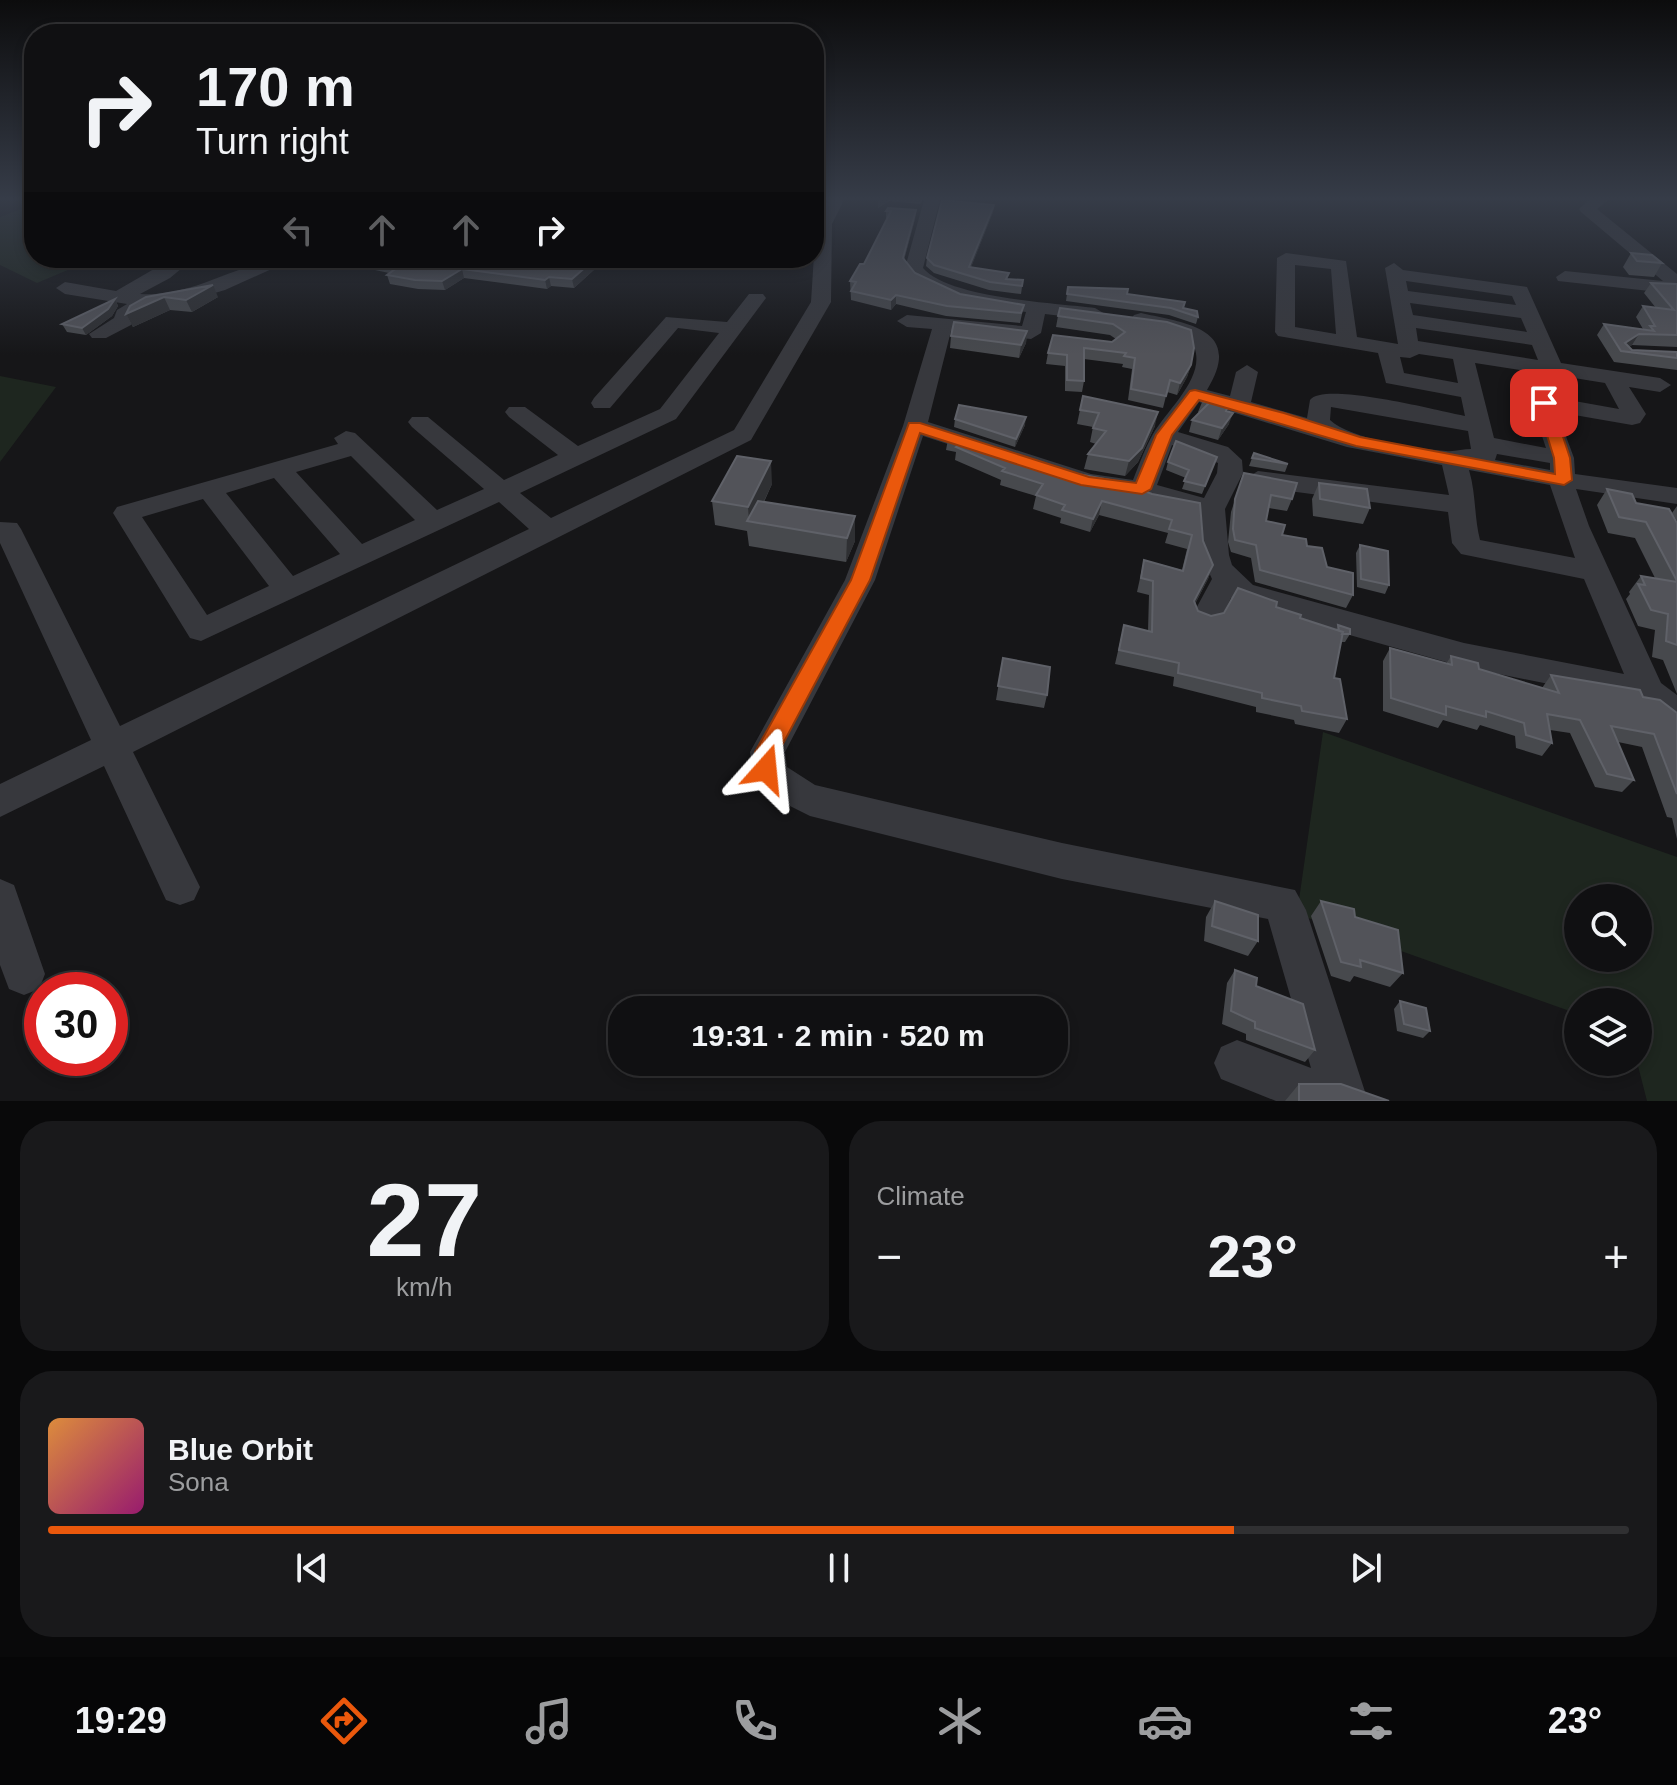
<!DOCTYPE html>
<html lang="en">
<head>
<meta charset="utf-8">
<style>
	:root { --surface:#101012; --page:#19191b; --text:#f1f3f6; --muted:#9c9d9f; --line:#303032; --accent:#ea580c }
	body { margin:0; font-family:Arial,sans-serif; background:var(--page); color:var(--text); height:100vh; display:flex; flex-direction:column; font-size:30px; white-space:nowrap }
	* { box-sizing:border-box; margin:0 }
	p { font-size:26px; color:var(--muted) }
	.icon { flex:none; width:44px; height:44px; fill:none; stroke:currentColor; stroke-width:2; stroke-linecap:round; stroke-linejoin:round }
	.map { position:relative; height:1101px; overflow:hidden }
	.side { display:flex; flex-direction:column; gap:20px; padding:20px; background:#09090a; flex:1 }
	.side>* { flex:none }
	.top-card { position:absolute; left:24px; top:24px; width:800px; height:244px; border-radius:32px; box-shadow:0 4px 12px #0003,0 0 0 2px var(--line); background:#101012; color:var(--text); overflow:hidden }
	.buttons { position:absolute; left:1564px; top:884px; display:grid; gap:16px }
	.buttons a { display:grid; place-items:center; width:88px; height:88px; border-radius:50%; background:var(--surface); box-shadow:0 4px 12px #0003,0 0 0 2px var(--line); font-size:40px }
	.speed { position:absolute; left:24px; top:972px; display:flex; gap:16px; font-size:40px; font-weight:700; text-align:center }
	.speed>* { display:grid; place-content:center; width:104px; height:104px; border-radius:50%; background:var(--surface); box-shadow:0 4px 12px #0003,0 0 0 2px var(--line); line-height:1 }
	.speed .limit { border:12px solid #d22; background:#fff; color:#111 }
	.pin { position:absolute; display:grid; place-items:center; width:68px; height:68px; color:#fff; margin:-34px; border-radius:16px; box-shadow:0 4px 12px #0006 }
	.me { position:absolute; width:88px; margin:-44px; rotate:18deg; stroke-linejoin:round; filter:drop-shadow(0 0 6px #0008) }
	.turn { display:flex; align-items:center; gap:28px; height:168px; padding:0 40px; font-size:36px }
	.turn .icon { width:104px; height:104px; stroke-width:2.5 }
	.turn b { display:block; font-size:56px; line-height:68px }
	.lanes { display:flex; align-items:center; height:76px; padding:0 40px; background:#0003; justify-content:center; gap:40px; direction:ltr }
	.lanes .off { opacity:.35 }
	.big { font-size:60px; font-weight:700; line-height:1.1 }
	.side .card { flex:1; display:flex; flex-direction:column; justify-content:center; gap:12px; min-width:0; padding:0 28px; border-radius:32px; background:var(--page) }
	.side .dial { align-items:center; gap:0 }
	.dial b { font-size:104px; line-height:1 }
	.song { display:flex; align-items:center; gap:24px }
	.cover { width:96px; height:96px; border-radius:12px; background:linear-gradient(135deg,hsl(30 70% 55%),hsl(320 70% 35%)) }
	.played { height:8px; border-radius:4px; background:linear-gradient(90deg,var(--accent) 75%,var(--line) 75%) }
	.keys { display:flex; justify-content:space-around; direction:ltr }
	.heat { display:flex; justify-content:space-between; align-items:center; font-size:44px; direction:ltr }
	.side .tiles { flex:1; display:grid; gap:20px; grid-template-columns:1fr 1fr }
	.card:last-child { grid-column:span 2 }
	.trip { position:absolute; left:608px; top:996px; width:460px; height:80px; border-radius:32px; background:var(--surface); box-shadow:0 4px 12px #0003,0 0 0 2px var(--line); font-weight:700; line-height:80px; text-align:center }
	.menu { display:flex; height:128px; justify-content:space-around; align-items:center; background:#060607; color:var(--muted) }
	.menu .icon { width:56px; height:56px }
	.menu .active { color:var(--accent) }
	.menu b { font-size:36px; color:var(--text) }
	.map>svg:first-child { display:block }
	.green { fill:#1e261f; fill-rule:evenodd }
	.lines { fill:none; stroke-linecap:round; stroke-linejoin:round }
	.minor { fill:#37383d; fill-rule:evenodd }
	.wall { fill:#47494d }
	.shaded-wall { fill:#2f3033 }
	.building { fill:#525359; stroke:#5f6168; stroke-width:2 }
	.route { fill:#ea580c; stroke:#983908; stroke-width:2 }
</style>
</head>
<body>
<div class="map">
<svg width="1677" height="1101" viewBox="0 0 1677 1101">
	<rect width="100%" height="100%" fill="#161618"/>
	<!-- green -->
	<path class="green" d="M34,204V258H96L37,283L0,265V217Z
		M0,376L56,387L0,462Z
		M1323,732L1677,857V1101H1647L1637,1062L1638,1002H1578V1014L1297,914ZM1578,898H1638V958H1578Z"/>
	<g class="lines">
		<!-- minor -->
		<path class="minor" d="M828,200H844L832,224L831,302L751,440L133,752L200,887L194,900L180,905L166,900L104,766L0,817V784L91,740L0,543V522L17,523L21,529L120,726L529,529L499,502L201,641L190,638L113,513L117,507L338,444L334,438L346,431L355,433L437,510L484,489L412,427L408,422L412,417H428L504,480L558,455L509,417L505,412L509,407H525L578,446L660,409L719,333L678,328L610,408H594L591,403L594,398L666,317L727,322L749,294H763L766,298L763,302L676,419L520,493L551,518L734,430L811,302L816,224ZM351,456L415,520L362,544L296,472ZM274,478L340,554L293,576L226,493ZM203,499L269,586L207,615L142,517Z
			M924,200H940L923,268C948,298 1055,303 1095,308L1105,314L1095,320L1045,314L1041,333L1031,339L951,331L928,422L1091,474L1133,480C1139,465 1145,448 1153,434C1170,405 1215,370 1188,336L1134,323L1131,319L1134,315L1141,313C1185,323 1245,328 1207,390L1230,396L1236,372L1247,365L1258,372L1251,402L1307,418L1310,400C1324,381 1439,411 1465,416L1461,397L1386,383L1378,353L1278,336L1275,332L1277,258L1286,253L1346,261L1357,337L1398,344L1385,268L1394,263L1403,270L1527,287L1561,363L1660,378L1671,385L1660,392L1629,387L1646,414L1640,423L1632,425L1557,412L1574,458L1575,474L1677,488V504L1576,489L1589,526L1661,683L1677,695V727L1665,723L1639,702L1464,667L1260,610L1231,598L1218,624L1207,627L1196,624L1192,616L1212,579L1201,555L1199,514L1139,496L1078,486L923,436L875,580L785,752L787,767L815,785L1062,843L1295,890L1306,910L1368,1101H1276L1221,1079L1214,1063L1221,1047L1237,1040L1311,1068L1268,919L1062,879L810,816L766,794L752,771L750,752L845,580L903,426L932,329L907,327L897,321L907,315L1022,326L1026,312C986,305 930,303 905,268ZM1295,265L1331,269L1336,334L1295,327ZM1406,281L1512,296L1516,305L1408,291ZM1410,303L1521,318L1527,332L1413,315ZM1416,328L1532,345L1538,360L1418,341ZM1419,354L1453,359L1458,383L1404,373L1400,357L1410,358ZM1475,363L1520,370L1546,448L1494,438ZM1543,373L1605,383L1619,409L1552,397ZM1199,402L1347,447L1442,465L1449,495L1258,471L1245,479L1258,487L1448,512L1452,543L1461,554L1584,579L1624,674L1464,643L1253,585L1232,565L1229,555L1225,509L1243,473L1242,460L1228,447L1178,432ZM1331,407L1468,431L1471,449C1463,449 1454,452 1446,451C1417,449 1350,439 1330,420ZM1172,445L1218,463L1217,473L1204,498L1157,485ZM1497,454L1550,463V470L1495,460ZM1469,470L1550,485L1575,558L1480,540C1474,516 1476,493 1469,470Z
			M1589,200H1608L1597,209L1677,274V294L1558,281L1556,277L1565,271L1663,281L1581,212L1579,209Z
			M173,258H194L170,278L140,294C197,298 241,258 296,258L225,290L181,303L151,306L134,316L131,325L106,338H92L89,334L114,318L117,310L127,304L65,294L56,288L65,282L116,291Z
			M0,879L14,885L45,974L39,989L24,995L9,989L0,965Z"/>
	</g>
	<!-- wall -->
	<path class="wall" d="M878,200H923L920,204L889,201L878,208Z
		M994,205L993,212L971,267L1008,279L1023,280L1021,294L989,290L934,273L926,266L927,258Z
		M916,210L915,219L904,260L915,273L960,294L1024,305L1020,323L946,316L896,304L891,310L851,300L850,281L864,264L887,219H886V211Z
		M1631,253L1662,263L1654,277L1629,275L1623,267Z
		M229,258H259L240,266Z
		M339,258H607L574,288L551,286L547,289L464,278L445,290L418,289L390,284L387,275L389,273L361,267L360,264Z
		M1651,283L1677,284V347L1632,345L1629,347L1632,350L1677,352V370L1614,362L1597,335L1604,324L1643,329L1636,317L1643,306L1656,308L1644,293Z
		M1068,287L1127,294L1185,302L1183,308L1198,317L1196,324L1169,315L1066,301Z
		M146,297H218L192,312L170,310L133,327L126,314Z
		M115,299L118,306L112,316L86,335L67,332L62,324Z
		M1058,316L1167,322L1191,365L1187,377L1177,395L1167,392L1163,408L1128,400L1132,369L1122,367L1123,364L1084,359V381L1082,392L1065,391V366L1046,364L1048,353L1112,342L1116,339L1110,335L1056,327Z
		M1027,331L1026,343L1019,358L950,348L951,336Z
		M1205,395L1227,411L1229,424L1218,440L1189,432L1192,420L1200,413L1198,412Z
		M1083,396L1155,426L1138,462L1125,476L1084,469L1088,454L1096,444L1090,442L1093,427L1077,424Z
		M955,419L1025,425L1015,447L954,427Z
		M949,434L1070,477L1121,482L1203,541L1213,565L1208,579L1195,604L1198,611L1211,616L1276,607L1300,618L1336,630L1338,625L1350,634L1345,642H1341L1334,678L1347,719L1339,733L1295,724L1294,720L1256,712V707L1173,686L1174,677L1115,664L1124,625L1148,631L1149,595L1137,592L1144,560L1182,570L1187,549L1165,543L1168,533L1099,515L1090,532L1060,523L1061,518L1033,509L1036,496L1000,485L1001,480L955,460L956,452L946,450Z
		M1254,453L1288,464L1285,472L1249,466Z
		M1217,457L1202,494L1182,489L1186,478L1166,470L1168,462Z
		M1244,473L1292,499L1287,511L1269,508L1266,521L1282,535L1307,546L1353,595L1346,608L1255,582L1251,558L1231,552L1228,542L1231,512Z
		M1319,483L1370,508L1363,524L1313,516L1312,499Z
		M772,484L764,502L855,516V541L846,562L749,546L747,531L715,525L712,501Z
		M1607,489L1677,523V694L1663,660L1652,657L1655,630L1638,626L1626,599L1630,594L1629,592L1641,576L1655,578L1635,538L1608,533L1597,505Z
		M1677,506V521L1672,513Z
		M1360,545L1389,585L1385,594L1357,587L1356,553Z
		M1390,648L1446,664L1451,656L1479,669L1542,688L1551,675L1643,697L1677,713V839L1672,818L1667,817L1642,747L1618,742L1634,780L1622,792L1595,787L1570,733L1550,730L1552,743L1542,756L1516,748L1515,736L1480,725L1477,730L1443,720L1438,728L1383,711V661Z
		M1003,658L1047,695L1044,708L996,700Z
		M1215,901L1258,941L1248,956L1204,941L1206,917Z
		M1321,901L1355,917L1403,973L1390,987L1354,976L1350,982L1331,976L1311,916Z
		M1235,970L1256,986L1315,1050L1305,1062L1246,1040V1034L1222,1024L1227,983Z
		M1400,1001L1430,1031L1423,1038L1397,1031L1394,1009Z
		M1299,1084L1389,1101H1285Z"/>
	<!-- shaded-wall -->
	<path class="shaded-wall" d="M878,200H889L878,208Z
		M994,205L993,212L968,275L969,267Z
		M916,210L915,219L902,267L903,258Z
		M237,258H259L240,266Z
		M596,258H607L574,288L572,279Z
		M462,269L464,278L445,290L442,281Z
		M549,277L551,286L547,289L545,280Z
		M213,285L218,297L192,312L186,300Z
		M896,295V304L891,310V300Z
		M164,297L170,310L133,327L126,314Z
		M115,299L118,306L112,316L86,335L82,328Z
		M1027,331L1026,343L1019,358L1021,345Z
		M1639,334L1632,345L1623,351L1625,343Z
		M1191,365L1187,377L1177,395L1180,383Z
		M1158,412L1155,426L1138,462L1125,476L1129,461Z
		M1233,413L1229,424L1218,440L1222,428Z
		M1026,417L1025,425L1015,447L1016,439Z
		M771,461L772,484L754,522H749L748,507Z
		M1102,501L1099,515L1090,532L1093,519Z
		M855,516V541L846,562L847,538Z
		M1213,565L1208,579L1189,615L1194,601Z"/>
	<!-- building -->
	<path class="building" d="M942,200L994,205L969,267L1009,273L1006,279L1023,280L1022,286L990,282L934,265L927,258Z
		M888,208L916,210L903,258L915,273L960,294L1024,305L1021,313L947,306L896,295L891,300L851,291L856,282L850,281L860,264H864L891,211H886Z
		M1631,253L1652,255L1662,263L1637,261Z
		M358,258H596L572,279L549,277L545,280L462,269L442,281L415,280L387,275L398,267Z
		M1651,283L1677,284V335L1639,334L1625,343L1632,350L1677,352V358L1621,351L1604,324L1654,331L1650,326H1655L1643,306L1674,310Z
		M213,285L186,300L164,297L126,314L130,306L146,297Z
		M1068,287L1128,289L1127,294L1185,302L1183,308L1197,311L1198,317L1171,308L1067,294Z
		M115,299L108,309L82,328L62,324Z
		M1060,308L1167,322L1191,330L1194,348L1191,365L1180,383L1170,380L1166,396L1131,389L1135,358L1124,356L1126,353L1084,348V381L1067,380V355L1048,353L1053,335L1112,342L1125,332L1113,324L1058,316Z
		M954,322L1027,331L1021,345L951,336Z
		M1205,395L1230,402L1226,411L1233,413L1222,428L1192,420L1209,403L1202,401Z
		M1083,396L1158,412L1142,448L1129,461L1088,454L1106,431L1093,428L1099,413L1080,410Z
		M959,405L1026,417L1016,439L955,419Z
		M949,434L1037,462L1035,465L1070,477L1073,473L1121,482L1152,494L1200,503L1203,541L1213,565L1194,601L1198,611L1211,616L1224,613L1238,588L1277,602L1276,607L1301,615L1300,618L1343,632L1334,678L1340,679L1347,719L1302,711L1301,706L1262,698V693L1178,673L1179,663L1119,650L1124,625L1152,632L1153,581L1141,578L1144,560L1183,571L1192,535L1169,529L1172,520L1102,501L1093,519L1062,510L1065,505L1036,495L1043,484L1002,471L1005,468L956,447L964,441L948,437Z
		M1176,441L1217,457L1205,486L1184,481L1189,470L1168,462Z
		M1254,453L1288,464L1252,458Z
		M737,456L771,461L748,507L712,501Z
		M1244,473L1297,483L1292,499L1271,495L1266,521L1285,525L1282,535L1306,539L1307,546L1322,548L1327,567L1353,573V595L1260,570L1256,545L1235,540L1233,529L1235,499Z
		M1319,483L1367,489L1370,508L1320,499Z
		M1607,489L1632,494L1636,503L1669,509L1677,523V581L1646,522L1619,517Z
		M758,501L855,516L847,538L747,521Z
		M1360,545L1388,551L1389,585L1361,579Z
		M1641,576L1677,582V645L1666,641L1668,614L1651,610L1638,584L1645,585Z
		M1338,625L1350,629V634H1342L1343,632L1339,631Z
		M1390,648L1452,665L1451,656L1478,663L1479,669L1559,693L1551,675L1640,690L1643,697L1660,700L1677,713V794L1654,734L1611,726L1634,780L1607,774L1580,720L1547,714L1552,743L1526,735L1524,723L1486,711V717L1446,706V715L1391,698Z
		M1003,658L1050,667L1047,695L998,686Z
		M1215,901L1258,915V941L1212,926Z
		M1321,901L1354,909L1355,917L1398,930L1403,973L1360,960L1361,967L1341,962Z
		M1235,970L1257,978L1256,986L1303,1004L1315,1050L1255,1028V1022L1231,1011Z
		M1400,1001L1426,1008L1430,1031L1404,1024Z
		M1299,1084H1341L1389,1101H1299Z"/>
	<!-- sky -->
	<linearGradient id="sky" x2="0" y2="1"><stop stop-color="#0c0c0d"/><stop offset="0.56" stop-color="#363c48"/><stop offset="1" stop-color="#363c48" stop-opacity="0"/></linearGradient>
	<rect width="1677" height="355" fill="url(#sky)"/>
	<!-- route -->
	<path class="route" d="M1195,390L1284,413L1360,437L1555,474L1554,458L1537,403L1544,399L1552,403L1570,458L1572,480L1564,485L1356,446L1199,400L1172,435L1151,489L1142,494L1081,485L920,433L870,580L778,753L774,776L766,778L758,776L755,752L851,580L909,423H920L1089,477L1136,483L1156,435L1190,391Z"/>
</svg>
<div class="buttons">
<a><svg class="icon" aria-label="search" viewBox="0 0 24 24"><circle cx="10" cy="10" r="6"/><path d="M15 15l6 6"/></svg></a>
<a><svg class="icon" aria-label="layers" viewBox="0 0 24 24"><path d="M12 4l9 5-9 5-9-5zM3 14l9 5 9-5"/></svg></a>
</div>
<div class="speed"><div class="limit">30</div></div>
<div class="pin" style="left:1544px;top:403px;background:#d93025"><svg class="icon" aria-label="arrive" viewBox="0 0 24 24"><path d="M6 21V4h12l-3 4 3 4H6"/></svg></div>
<svg class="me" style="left:766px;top:769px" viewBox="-20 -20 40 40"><path d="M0-17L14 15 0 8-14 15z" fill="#ea580c" stroke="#fff" stroke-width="4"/></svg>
<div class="trip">19:31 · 2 min · 520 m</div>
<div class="top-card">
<div class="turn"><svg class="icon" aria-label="right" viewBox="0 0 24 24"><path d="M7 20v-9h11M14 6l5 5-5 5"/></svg><div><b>170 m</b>Turn right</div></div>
<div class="lanes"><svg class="icon off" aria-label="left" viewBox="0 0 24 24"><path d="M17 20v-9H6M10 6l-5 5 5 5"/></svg><svg class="icon off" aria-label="ahead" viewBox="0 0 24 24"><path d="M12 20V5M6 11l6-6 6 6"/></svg><svg class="icon off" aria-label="ahead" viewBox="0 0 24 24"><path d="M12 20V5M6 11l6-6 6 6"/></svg><svg class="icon" aria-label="right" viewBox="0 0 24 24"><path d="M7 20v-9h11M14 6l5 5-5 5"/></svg></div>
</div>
</div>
<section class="side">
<div class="tiles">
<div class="card dial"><b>27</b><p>km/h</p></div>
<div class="card"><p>Climate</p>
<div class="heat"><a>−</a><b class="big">23°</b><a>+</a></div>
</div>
<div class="card">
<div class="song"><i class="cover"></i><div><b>Blue Orbit</b><p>Sona</p></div></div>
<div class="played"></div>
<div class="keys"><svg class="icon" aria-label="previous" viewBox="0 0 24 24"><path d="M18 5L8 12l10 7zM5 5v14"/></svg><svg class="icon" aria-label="pause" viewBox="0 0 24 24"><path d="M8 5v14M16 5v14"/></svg><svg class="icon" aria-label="next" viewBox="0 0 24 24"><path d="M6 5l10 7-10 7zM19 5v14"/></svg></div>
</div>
</div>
</section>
<nav class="menu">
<b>19:29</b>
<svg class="icon active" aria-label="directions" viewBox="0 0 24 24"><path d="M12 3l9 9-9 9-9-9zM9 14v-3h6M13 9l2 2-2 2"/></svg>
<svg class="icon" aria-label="music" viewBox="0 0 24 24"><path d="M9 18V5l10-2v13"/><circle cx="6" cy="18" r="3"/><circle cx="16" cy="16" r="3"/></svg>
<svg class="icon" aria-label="phone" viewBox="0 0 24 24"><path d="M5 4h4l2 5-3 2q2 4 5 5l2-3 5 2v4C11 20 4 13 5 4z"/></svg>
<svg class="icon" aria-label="climate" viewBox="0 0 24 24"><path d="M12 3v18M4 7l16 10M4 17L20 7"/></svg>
<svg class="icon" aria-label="car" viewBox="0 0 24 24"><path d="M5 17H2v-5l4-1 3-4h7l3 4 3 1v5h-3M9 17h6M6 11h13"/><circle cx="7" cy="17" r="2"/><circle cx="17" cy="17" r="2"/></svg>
<svg class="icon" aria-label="filters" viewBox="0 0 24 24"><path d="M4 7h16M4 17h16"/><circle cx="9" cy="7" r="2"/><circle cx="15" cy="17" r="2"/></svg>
<b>23°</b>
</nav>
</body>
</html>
